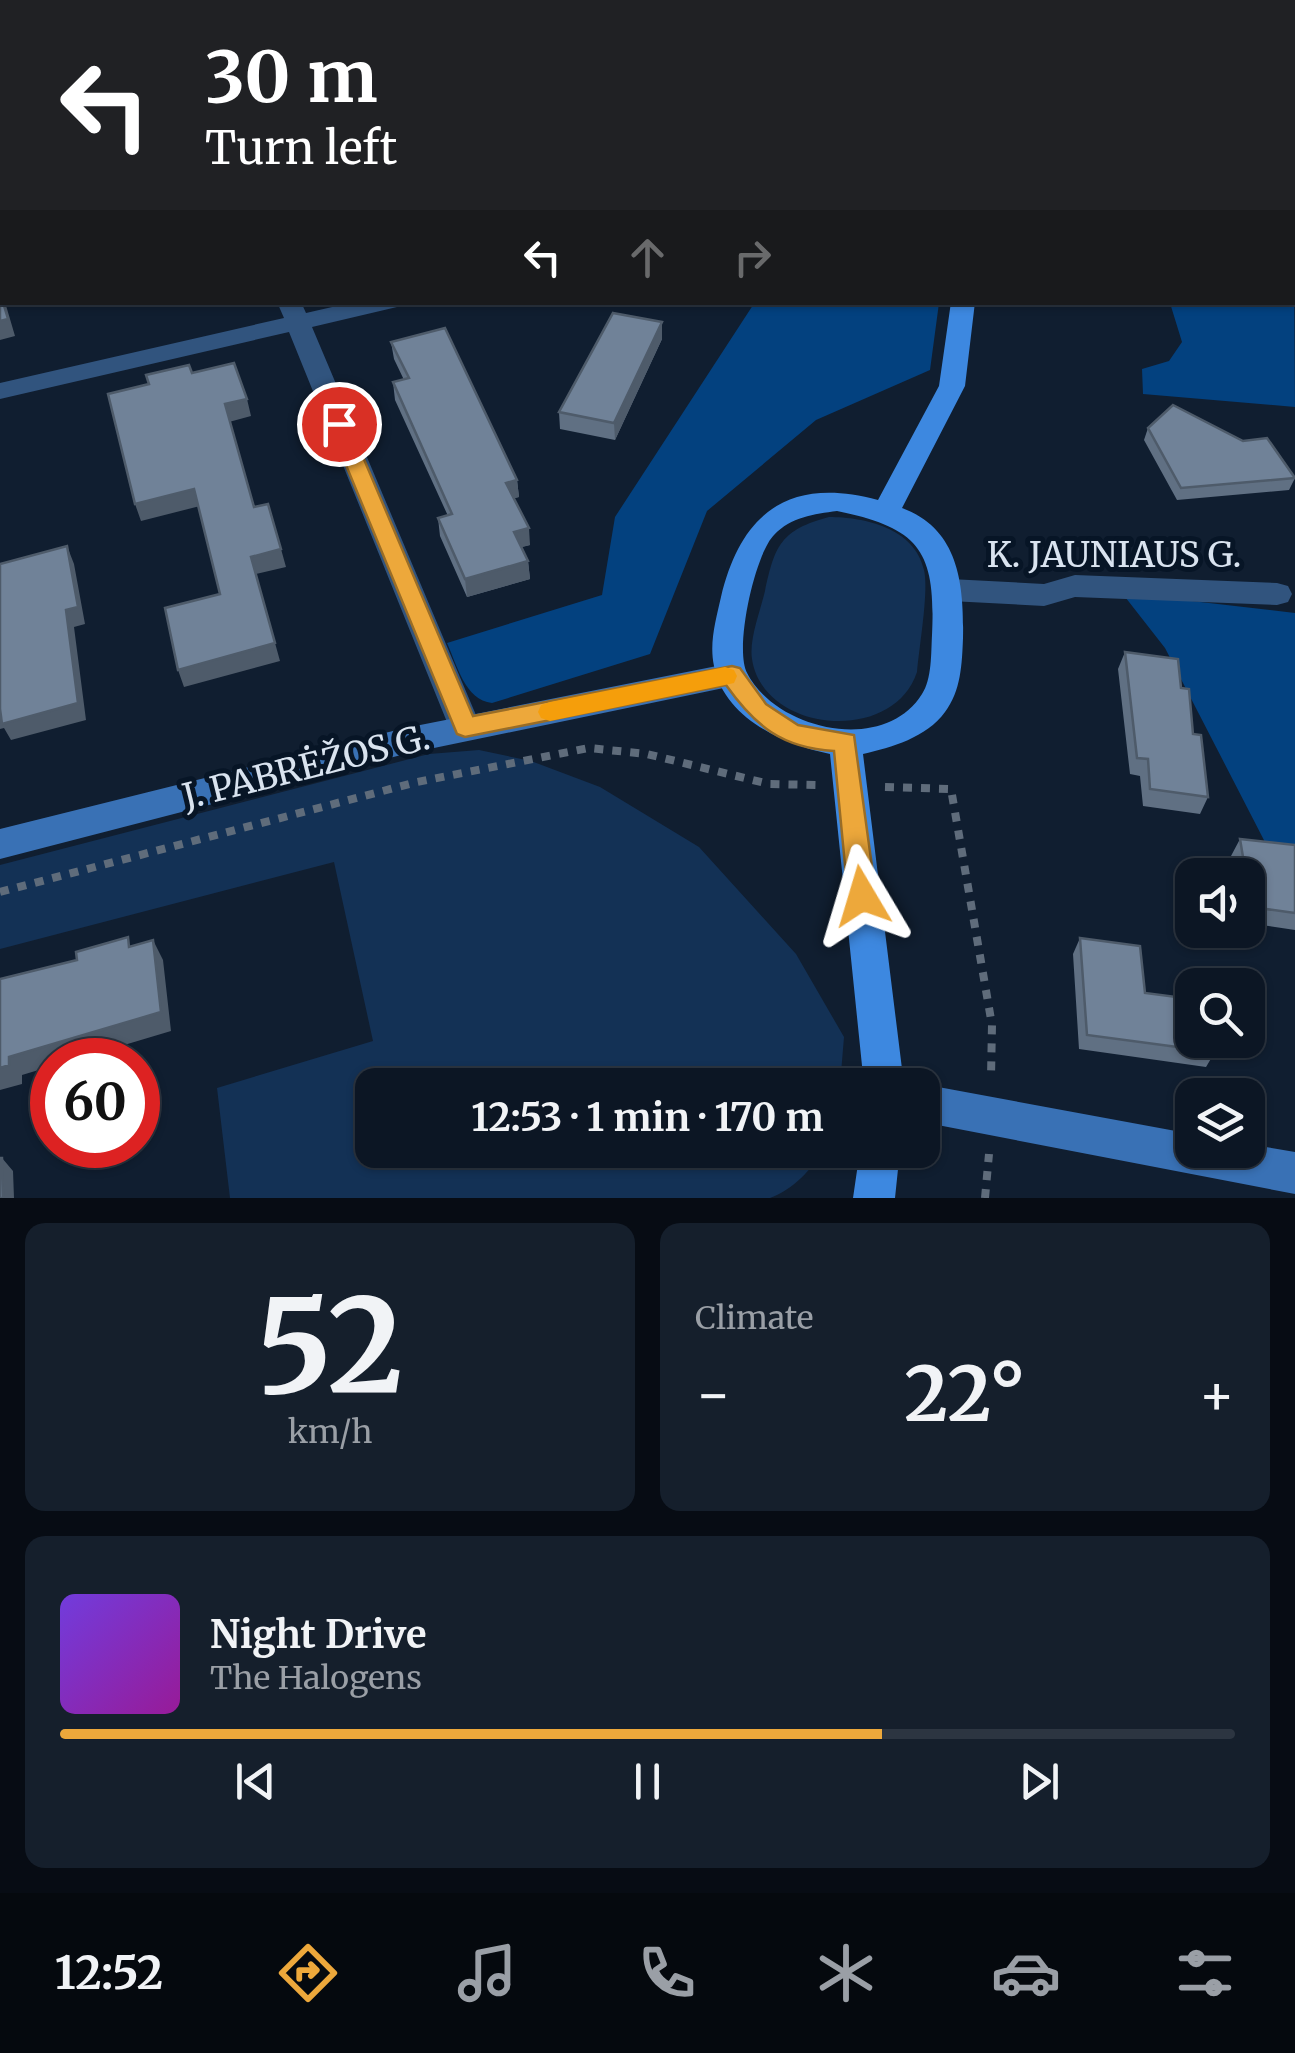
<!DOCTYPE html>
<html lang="en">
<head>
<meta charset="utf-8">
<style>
	:root { --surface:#0c1624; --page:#151f2c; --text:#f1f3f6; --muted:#9a9fa6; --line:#2c3541; --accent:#eda83b }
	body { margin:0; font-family:Merriweather,serif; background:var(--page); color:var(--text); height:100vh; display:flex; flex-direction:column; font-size:38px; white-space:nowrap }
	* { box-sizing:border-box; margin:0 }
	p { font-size:32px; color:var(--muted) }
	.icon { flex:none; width:55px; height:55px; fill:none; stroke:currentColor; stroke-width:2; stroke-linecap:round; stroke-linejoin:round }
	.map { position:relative; height:1198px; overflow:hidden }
	.side { display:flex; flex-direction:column; gap:25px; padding:25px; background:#070c14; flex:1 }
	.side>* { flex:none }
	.hud { position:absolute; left:0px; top:0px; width:1295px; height:305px; box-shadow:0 2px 8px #0004,0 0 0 2px var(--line); background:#202124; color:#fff; overflow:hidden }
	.controls { position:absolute; left:1175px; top:858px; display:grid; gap:20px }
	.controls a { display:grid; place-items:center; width:90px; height:90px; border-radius:20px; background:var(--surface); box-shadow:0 2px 8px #0004,0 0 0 2px var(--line); font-size:50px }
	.speed { position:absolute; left:30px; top:1038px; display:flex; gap:20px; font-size:50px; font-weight:700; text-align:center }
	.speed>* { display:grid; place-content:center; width:130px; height:130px; border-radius:50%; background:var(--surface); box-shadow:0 2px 8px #0004,0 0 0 2px var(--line); line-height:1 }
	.speed .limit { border:15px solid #d22; background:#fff; color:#111 }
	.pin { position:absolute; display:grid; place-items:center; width:85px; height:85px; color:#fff; margin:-42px; border:5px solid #fff; border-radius:50%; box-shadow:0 2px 10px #0007 }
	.me { position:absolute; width:110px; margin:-55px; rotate:353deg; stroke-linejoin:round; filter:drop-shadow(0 0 8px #0008) }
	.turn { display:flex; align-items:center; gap:35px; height:210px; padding:0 40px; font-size:45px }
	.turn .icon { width:130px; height:130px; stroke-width:2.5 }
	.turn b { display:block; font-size:70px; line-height:85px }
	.lanes { display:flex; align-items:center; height:95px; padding:0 40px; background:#0003; justify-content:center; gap:50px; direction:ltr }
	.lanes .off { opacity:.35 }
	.big { font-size:75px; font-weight:700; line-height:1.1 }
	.side .widget { flex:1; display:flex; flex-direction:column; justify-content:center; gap:15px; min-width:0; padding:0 35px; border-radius:20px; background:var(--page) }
	.side .dial { align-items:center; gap:0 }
	.dial b { font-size:130px; line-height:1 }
	.song { display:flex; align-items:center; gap:30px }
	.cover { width:120px; height:120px; border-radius:15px; background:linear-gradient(135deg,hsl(260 70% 55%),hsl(300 70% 35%)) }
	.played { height:10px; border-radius:5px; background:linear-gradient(90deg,var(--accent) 70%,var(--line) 70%) }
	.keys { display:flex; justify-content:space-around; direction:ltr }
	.heat { display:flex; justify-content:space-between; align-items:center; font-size:55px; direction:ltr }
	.side .tiles { flex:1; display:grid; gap:25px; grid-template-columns:1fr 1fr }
	.widget:last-child { grid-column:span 2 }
	.trip { position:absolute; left:355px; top:1068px; width:585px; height:100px; border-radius:20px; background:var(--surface); box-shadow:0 2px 8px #0004,0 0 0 2px var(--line); font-weight:700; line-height:100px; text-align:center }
	.menu { display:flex; height:160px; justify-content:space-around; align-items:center; background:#05090e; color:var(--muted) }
	.menu .icon { width:70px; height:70px }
	.menu .on { color:var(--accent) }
	.menu b { font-size:45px; color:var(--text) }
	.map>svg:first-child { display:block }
	.green { fill:#133155 }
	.forest { fill:#03417f }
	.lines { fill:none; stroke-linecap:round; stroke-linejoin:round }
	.path { stroke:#5f6c7b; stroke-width:8; stroke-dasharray:9 9; stroke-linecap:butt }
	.street { fill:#31547e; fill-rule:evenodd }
	.secondary { fill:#3971b5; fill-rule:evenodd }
	.primary { fill:#3d88e0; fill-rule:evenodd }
	.wall { fill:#607083 }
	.shaded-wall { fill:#4e5b6a }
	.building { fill:#708298; stroke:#4e5b6a; stroke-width:2.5 }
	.route { fill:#eda83b; stroke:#9a6d26; stroke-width:2.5 }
	.slow { fill:#f59e0b }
	.labels { text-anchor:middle; stroke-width:10; stroke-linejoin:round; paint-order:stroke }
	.street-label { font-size:35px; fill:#d9e3ef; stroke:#071526 }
</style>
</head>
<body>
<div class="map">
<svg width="1295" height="1198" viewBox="0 0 1295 1198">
	<rect width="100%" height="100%" fill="#101e30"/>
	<!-- green -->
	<path class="green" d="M829,517C864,517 915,528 924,570C929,591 919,647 917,672C893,745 763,733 752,659C749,639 760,612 765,591C775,545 781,530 829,517Z
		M479,750L531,761L600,787L699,847L796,954L844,1037L840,1085H372V1150H825C810,1170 794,1189 770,1198H230L217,1088L373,1041L334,862L0,949V865L429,754Z"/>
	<!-- forest -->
	<path class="forest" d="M0,0H640L2,2L0,77Z
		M1293,130L1295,407L1143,394L1142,369L1169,361L1182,342L1170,303L1292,302Z
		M755,302L939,303L930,370L816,420L707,511L650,654L492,703C465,700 457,665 447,643L602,595L615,517Z
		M1122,593L1295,613V848L1267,846L1165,648Z"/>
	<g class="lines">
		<!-- path -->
		<path class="path" d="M885,787L951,789L992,1025L991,1077
			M0,892L417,782L589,748L647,754L769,784L817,785
			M985,1198L989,1154"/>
		<!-- street -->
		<path class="street" d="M658,0H731L732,2H660Z
			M0,77H2V89H0Z
			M277,302H301L306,313L354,302H400L397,307L312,327L481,727L476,736L465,740L454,736L449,727L289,332L0,399V383L284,318Z
			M1075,575L1277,583L1288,586L1292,594L1288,602L1277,605L1075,597L1044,606L950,601L939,598L935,590L939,582L950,579L1044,584Z"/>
		<!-- secondary -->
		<path class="secondary" d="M732,663L743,666L748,675L743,684L405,754L0,859V829L405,728Z
			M922,1084L1192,1134V1150H1248V1144L1295,1152V1194L922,1122V1085H919Z"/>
		<!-- primary -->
		<path class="primary" d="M949,0H967V2H949Z
			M951,302H975L965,386L902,508C959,529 964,584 963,638C962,664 961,691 945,712C926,738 892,747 863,754L904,1085H864L830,754C784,745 724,718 714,666C709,643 716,619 721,597C741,512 790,476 878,500L939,386ZM837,511C920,528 936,551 932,635C931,653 932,679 922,694C884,755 776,730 747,673C734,648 755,554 774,535C791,517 814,514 837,511Z
			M860,1150H900L895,1198H853Z"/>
	</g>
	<!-- wall -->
	<path class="wall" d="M662,322V339L615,440L560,429L559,412Z
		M391,342L517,480L519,497L514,498L530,545L521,547L528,561L530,579L467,597L440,536L438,518L448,516L395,400L393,382L404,380L394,359Z
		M1148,428L1295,478L1289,490L1177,500L1144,440Z
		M1125,652L1181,688L1208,797L1200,814L1143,806L1140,776L1130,774L1118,669Z
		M1240,839L1295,845V930L1248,923V875H1234L1231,856Z
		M1080,938L1215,1052L1206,1067L1079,1049L1073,954Z"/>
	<!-- shaded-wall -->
	<path class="shaded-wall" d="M3,302H5L15,336L0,340V321Z
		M662,322V339L615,440L614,423Z
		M247,399L251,416L229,422L225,404Z
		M517,480L519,497L508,500L506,483Z
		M194,489L200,506L141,521L135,504Z
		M529,528L530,545L515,549L514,532Z
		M67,546L74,564L85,624L74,627L86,720L11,740L4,728L0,729V709Z
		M281,549L286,567L256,574L280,661L184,687L178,670L251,557Z
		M528,561L530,579L467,597L465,579Z
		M153,940L163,960L171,1031L74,1060H52V1066L22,1075V1084L0,1090V1068L9,1057Z
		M2,1158L13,1171L14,1198H3Z"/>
	<!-- building -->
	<path class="building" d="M0,292L8,319L0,321Z
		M613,313L662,322L614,423L559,412Z
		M445,328L517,480L506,483L529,528L514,532L528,561L465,579L438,518L452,514L393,382L409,378L391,342Z
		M234,363L247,399L225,404L254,507L268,504L281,549L251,557L275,643L178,670L165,608L220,594L194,489L135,504L108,394L149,384L146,375L189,365L192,373Z
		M1173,405L1243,441L1267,438L1295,478L1181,488L1148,428Z
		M67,546L78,607L66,610L78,703L2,724L0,709V564Z
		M1125,652L1178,659L1181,688L1189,689L1193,734L1201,735L1208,797L1150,789L1148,759L1137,758Z
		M1240,839L1295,845V913L1251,907L1248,875H1246Z
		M128,937L129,947L153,940L161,1012L9,1057V1065L0,1068V979L77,960L76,952Z
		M1080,938L1140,946L1145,993L1192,999V1040H1214L1215,1052L1087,1035Z
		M0,1158H2L3,1198H0Z"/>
	<!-- route -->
	<path class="route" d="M339,417L349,424L473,716L732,666L740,668L766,704L798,725L854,735L876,896L872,905L862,908L852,905L848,896L834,751C782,748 755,726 726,685L465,737L457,734L329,424Z"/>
	<!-- slow -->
	<path class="slow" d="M725,667L734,670L737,676L734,683L725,685L550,721L541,718L538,712L541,705L550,702Z"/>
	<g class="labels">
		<!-- street labels -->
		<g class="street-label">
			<text x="1114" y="567">K. JAUNIAUS G.</text>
			<text transform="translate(306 767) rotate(-14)" y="12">J. PABRĖŽOS G.</text>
		</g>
	</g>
</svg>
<div class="controls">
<a><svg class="icon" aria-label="sound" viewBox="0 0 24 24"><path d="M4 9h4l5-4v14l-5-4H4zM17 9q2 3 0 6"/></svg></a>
<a><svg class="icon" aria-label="search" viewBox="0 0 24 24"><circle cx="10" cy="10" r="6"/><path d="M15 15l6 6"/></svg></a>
<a><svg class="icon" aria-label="layers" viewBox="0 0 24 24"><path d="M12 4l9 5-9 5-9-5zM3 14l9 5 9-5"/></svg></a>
</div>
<div class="speed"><div class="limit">60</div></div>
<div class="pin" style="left:339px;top:424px;background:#d93025"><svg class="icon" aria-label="arrive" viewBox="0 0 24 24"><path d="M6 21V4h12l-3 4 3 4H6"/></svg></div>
<svg class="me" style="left:862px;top:896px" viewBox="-20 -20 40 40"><path d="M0-17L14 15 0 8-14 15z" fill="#eda83b" stroke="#fff" stroke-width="4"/></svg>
<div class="trip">12:53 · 1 min · 170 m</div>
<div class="hud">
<div class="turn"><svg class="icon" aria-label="left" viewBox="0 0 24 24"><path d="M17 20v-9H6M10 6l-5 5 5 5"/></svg><div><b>30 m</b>Turn left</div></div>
<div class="lanes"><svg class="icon" aria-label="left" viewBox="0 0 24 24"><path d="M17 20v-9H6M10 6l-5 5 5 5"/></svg><svg class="icon off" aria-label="ahead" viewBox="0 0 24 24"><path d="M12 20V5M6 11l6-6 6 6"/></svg><svg class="icon off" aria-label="right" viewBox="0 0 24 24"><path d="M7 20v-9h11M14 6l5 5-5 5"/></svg></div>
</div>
</div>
<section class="side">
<div class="tiles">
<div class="widget dial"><b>52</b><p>km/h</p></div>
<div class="widget"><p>Climate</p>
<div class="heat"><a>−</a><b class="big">22°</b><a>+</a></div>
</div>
<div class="widget">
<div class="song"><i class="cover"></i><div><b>Night Drive</b><p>The Halogens</p></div></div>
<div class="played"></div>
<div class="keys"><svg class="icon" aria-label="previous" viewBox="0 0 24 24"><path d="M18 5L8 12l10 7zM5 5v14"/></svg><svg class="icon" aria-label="pause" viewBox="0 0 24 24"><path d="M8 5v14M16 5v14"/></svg><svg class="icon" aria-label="next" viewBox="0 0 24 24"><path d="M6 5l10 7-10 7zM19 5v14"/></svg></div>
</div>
</div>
</section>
<nav class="menu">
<b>12:52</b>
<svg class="icon on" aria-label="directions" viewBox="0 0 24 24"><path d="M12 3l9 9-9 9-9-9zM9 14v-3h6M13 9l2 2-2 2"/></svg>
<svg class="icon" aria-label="music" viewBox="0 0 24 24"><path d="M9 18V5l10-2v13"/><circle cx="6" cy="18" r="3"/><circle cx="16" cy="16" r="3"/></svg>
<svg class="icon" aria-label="phone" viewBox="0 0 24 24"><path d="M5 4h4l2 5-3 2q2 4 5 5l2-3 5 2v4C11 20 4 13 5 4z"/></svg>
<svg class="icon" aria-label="climate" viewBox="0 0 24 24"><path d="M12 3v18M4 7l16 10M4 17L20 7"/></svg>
<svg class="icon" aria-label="car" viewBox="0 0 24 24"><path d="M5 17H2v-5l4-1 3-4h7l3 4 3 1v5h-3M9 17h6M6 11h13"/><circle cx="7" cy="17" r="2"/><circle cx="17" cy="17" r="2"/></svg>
<svg class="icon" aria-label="filters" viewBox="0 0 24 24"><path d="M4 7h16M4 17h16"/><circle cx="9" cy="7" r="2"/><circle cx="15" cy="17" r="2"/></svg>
</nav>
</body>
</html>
